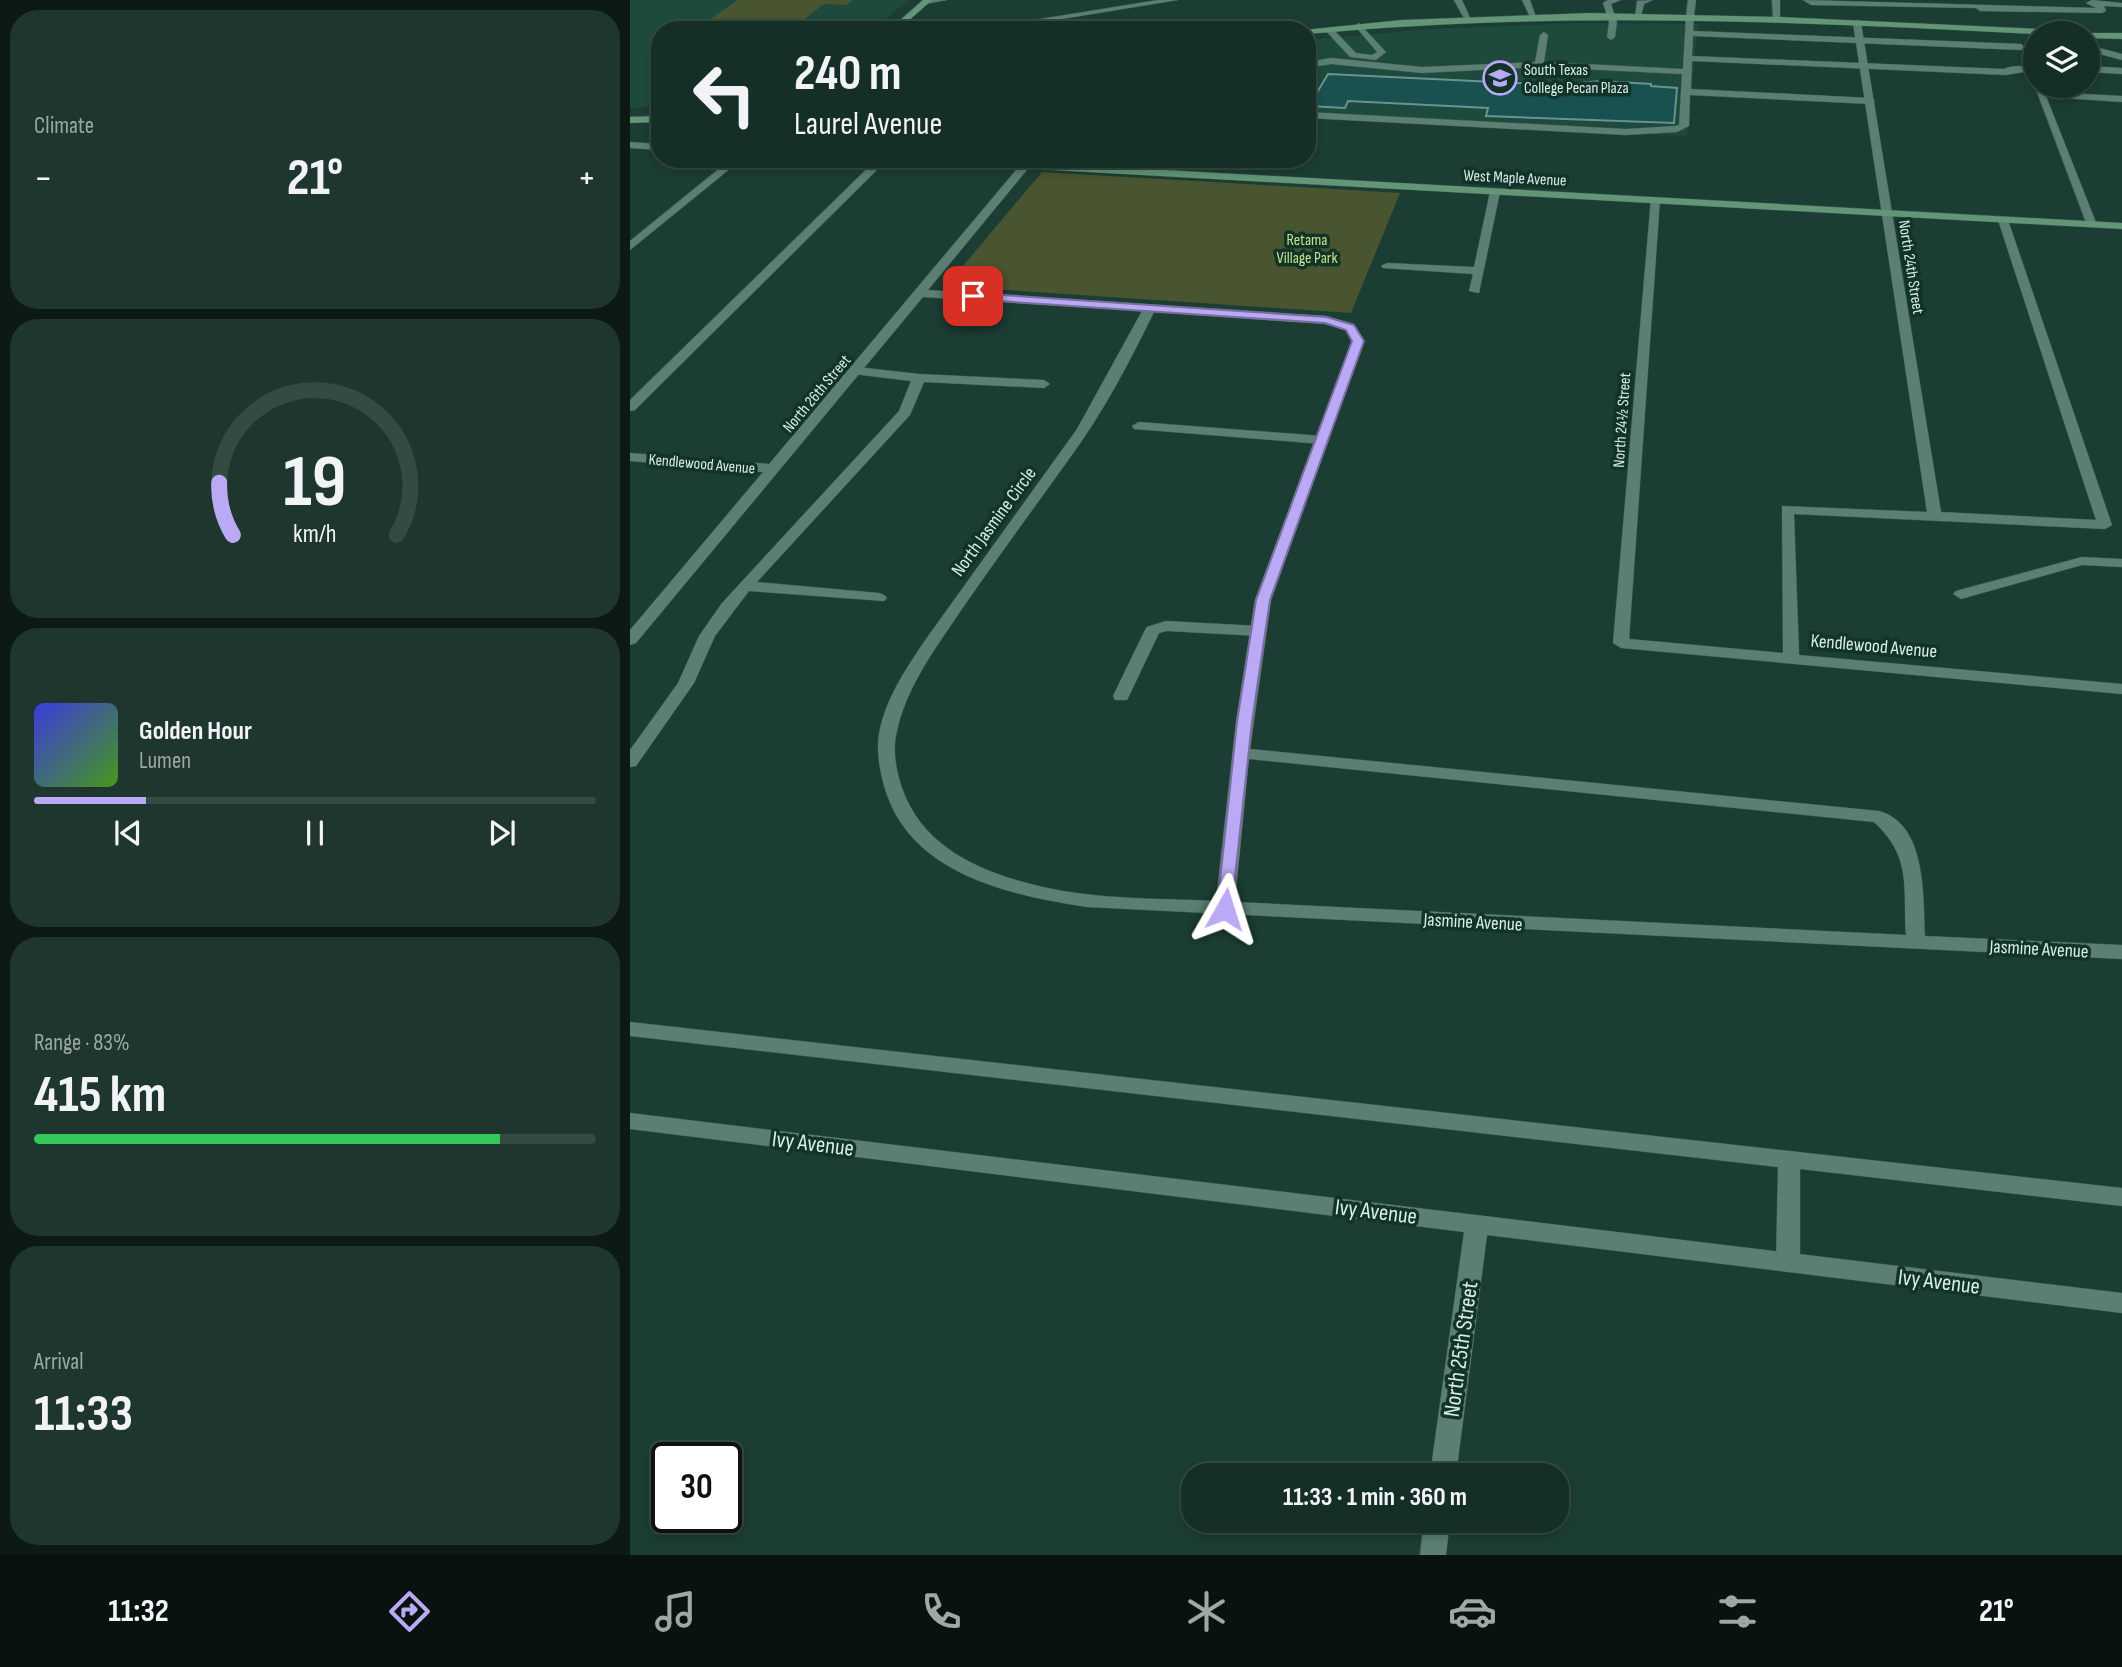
<!DOCTYPE html>
<html lang="en">
<head>
<meta charset="utf-8">
<style>
	:root { --surface:#152e26; --page:#1e362e; --text:#f1f3f6; --muted:#9da8a7; --line:#344a43; --accent:#baaaf6 }
	body { margin:0; font-family:"Sofia Sans Condensed",sans-serif; background:var(--page); color:var(--text); height:100vh; display:flex; flex-direction:column; font-size:26px; white-space:nowrap }
	* { box-sizing:border-box; margin:0 }
	p { font-size:23px; color:var(--muted) }
	.icon { flex:none; width:38px; height:38px; fill:none; stroke:currentColor; stroke-width:2; stroke-linecap:round; stroke-linejoin:round }
	.map { position:relative; flex:1; overflow:hidden }
	.side { display:flex; flex-direction:column; gap:10px; padding:10px; background:#0c1915; width:630px }
	.side>* { flex:none }
	.banner { position:absolute; left:21px; top:21px; width:665px; height:147px; border-radius:28px; box-shadow:0 4px 10px #0003,0 0 0 2px var(--line); background:#152e26; color:var(--text); overflow:hidden }
	.fabs { position:absolute; left:1393px; top:21px; display:grid; gap:14px }
	.fabs a { display:grid; place-items:center; width:77px; height:77px; border-radius:50%; background:var(--surface); box-shadow:0 4px 10px #0003,0 0 0 2px var(--line); font-size:35px }
	.speed { position:absolute; left:21px; top:1442px; display:flex; gap:14px; font-size:35px; font-weight:700; text-align:center }
	.speed>* { display:grid; place-content:center; width:91px; height:91px; border-radius:50%; background:var(--surface); box-shadow:0 4px 10px #0003,0 0 0 2px var(--line); line-height:1 }
	.speed .limit { border:4px solid #111; border-radius:10px; background:#fff; color:#111 }
	.pin { position:absolute; display:grid; place-items:center; width:60px; height:60px; color:#fff; margin:-30px; border-radius:14px; box-shadow:0 4px 10px #0006 }
	.me { position:absolute; width:77px; margin:-38px; rotate:6deg; stroke-linejoin:round; filter:drop-shadow(0 0 5px #0008) }
	.turn { display:flex; align-items:center; gap:24px; height:147px; padding:0 28px; font-size:32px }
	.turn .icon { width:91px; height:91px; stroke-width:2.5 }
	.turn b { display:block; font-size:49px; line-height:60px }
	.big { font-size:52px; font-weight:700; line-height:1.1 }
	.side .widget { flex:1; display:flex; flex-direction:column; justify-content:center; gap:10px; min-width:0; padding:0 24px; border-radius:28px; background:var(--page) }
	.side .dial { align-items:center; gap:0 }
	.dial svg { height:182px; overflow:visible; fill:none; stroke:var(--line); stroke-width:7; stroke-linecap:round; text-anchor:middle }
	.dial text { fill:var(--text); stroke:none }
	.song { display:flex; align-items:center; gap:21px }
	.cover { width:84px; height:84px; border-radius:10px; background:linear-gradient(135deg,hsl(240 70% 55%),hsl(100 70% 35%)) }
	.played { height:7px; border-radius:4px; background:linear-gradient(90deg,var(--accent) 20%,var(--line) 20%) }
	.keys { display:flex; justify-content:space-around; direction:ltr }
	.heat { display:flex; justify-content:space-between; align-items:center; font-size:38px; direction:ltr }
	.charge { height:10px; border-radius:5px; background:linear-gradient(90deg,#34c759 83%,var(--line) 0) }
	.trip { position:absolute; left:551px; top:1463px; width:388px; height:70px; border-radius:28px; background:var(--surface); box-shadow:0 4px 10px #0003,0 0 0 2px var(--line); font-weight:700; line-height:70px; text-align:center }
	.tab-bar { display:flex; height:112px; justify-content:space-around; align-items:center; background:#08120f; color:var(--muted) }
	.tab-bar .icon { width:49px; height:49px }
	.tab-bar .selected { color:var(--accent) }
	.tab-bar b { font-size:32px; color:var(--text) }
	main { display:flex; flex:1; min-height:0 }
	.map>svg:first-child { display:block }
	.built { fill:#1e4a3d }
	.green { fill:#495430 }
	.building { fill:#195050; stroke:#6b9292; stroke-width:2 }
	.lines { fill:none; stroke-linecap:round; stroke-linejoin:round }
	.lane-casing { stroke:#3a5850; stroke-width:1 }
	.street-casing { stroke:#3a5850; stroke-width:1 }
	.secondary-casing { stroke:#3a5850; stroke-width:1 }
	.lane { fill:#5c7f73; fill-rule:evenodd }
	.street { fill:#5c7f73; fill-rule:evenodd }
	.secondary { fill:#639677; fill-rule:evenodd }
	.route { fill:#baaaf6; stroke:#796ea0; stroke-width:2 }
	.labels { text-anchor:middle; stroke-width:7; stroke-linejoin:round; paint-order:stroke }
	.far-poi-label { font-size:16px; fill:#daede6; stroke:#113329; text-anchor:start }
	.far-street-label { font-size:16px; fill:#daede6; stroke:#113329 }
	.far-park-label { font-size:16px; fill:#c5e284; stroke:#113329 }
	.street-label { font-size:19px; fill:#daede6; stroke:#113329 }
	.near-street-label { font-size:23px; fill:#daede6; stroke:#113329 }
</style>
</head>
<body>
<main>
<section class="side">
<div class="widget"><p>Climate</p>
<div class="heat"><a>−</a><b class="big">21°</b><a>+</a></div>
</div>
<div class="widget dial"><svg viewBox="0 0 100 80">
<path d="M14 69A42 42 0 1 1 86 69"/>
<path d="M14 69A42 42 0 0 1 8 46" stroke="#baaaf6"/>
<text x="50" y="56" font-size="32" font-weight="700">19</text>
<text x="50" y="72" font-size="11">km/h</text>
</svg></div>
<div class="widget">
<div class="song"><i class="cover"></i><div><b>Golden Hour</b><p>Lumen</p></div></div>
<div class="played"></div>
<div class="keys"><svg class="icon" aria-label="previous" viewBox="0 0 24 24"><path d="M18 5L8 12l10 7zM5 5v14"/></svg><svg class="icon" aria-label="pause" viewBox="0 0 24 24"><path d="M8 5v14M16 5v14"/></svg><svg class="icon" aria-label="next" viewBox="0 0 24 24"><path d="M6 5l10 7-10 7zM19 5v14"/></svg></div>
</div>
<div class="widget"><p>Range · 83%</p><b class="big">415 km</b><div class="charge"></div></div>
<div class="widget"><p>Arrival</p><b class="big">11:33</b></div>
</section>
<div class="map">
<svg width="1492" height="1555" viewBox="0 0 1492 1555">
	<rect width="100%" height="100%" fill="#1c3d33"/>
	<!-- built -->
	<path class="built" d="M0,0H279L242,30H30V106L0,108Z
		M950,23L1068,24L1057,136L677,116V40L801,29Z"/>
	<!-- green -->
	<path class="green" d="M108,0H223L217,5L194,4L160,30H64Z
		M412,172L770,193L721,313L316,286Z"/>
	<!-- building -->
	<path class="building" d="M698,74L949,86L950,83L971,81L1021,84V86L1047,88L1044,123L856,116L858,108L718,101L715,108L679,106Z"/>
	<g class="lines">
		<defs>
			<path id="lane" d="M528,0H548L364,30H342Z
				M824,0H832L841,20H835Z
				M892,0H900L906,17H900Z
				M978,0H991L981,4L987,22L985,37L981,40L977,37L979,22L973,3Z
				M1023,0L1014,4L1011,16H1005L1007,1Z
				M1142,0H1150V21L1143,19Z
				M1173,0L1466,8L1456,3L1462,0L1492,3V7L1474,6L1476,11L1472,13L1350,11L1346,8L1181,5Z
				M1060,14L1064,16L1063,31L1391,44L1395,47L1391,50L1063,36L1062,56L1374,69C1382,65 1399,65 1405,70L1376,75L1062,61L1061,89L1240,98L1245,101L1240,104L1060,95L1059,126L1047,132L996,135L677,118V112L996,129L1045,126L1049,125L1052,74L909,67L792,73L701,64L677,68V62L701,58L792,67L905,62L910,35L914,32L918,35L914,62L1053,69L1056,16Z
				M729,23L756,52L746,60L720,57L694,29L701,27L726,53L742,55L747,52L725,26Z
				M1458,45L1492,54V60L1458,51Z
				M1458,66L1492,68V74L1458,72Z
				M1404,84L1412,86L1467,225L1466,227L1457,225Z
				M1435,93L1492,96V102L1432,98V94Z
				M247,159H258L5,410L0,411V400Z
				M865,189L870,192L849,293L839,291L843,274L753,268L751,266L757,263L844,267L860,192Z
				M227,367L289,374L414,380L420,384L414,388L294,382L280,415L127,582L249,593L254,595L257,598L254,601L119,591L85,636L64,683L6,766L0,767V750L48,683L69,636L92,603L269,411L281,381L223,374L221,371Z
				M509,422L692,436L699,440L692,444L504,429L502,426Z
				M1452,557L1492,559V567L1452,565L1331,599L1323,594L1326,591Z
				M536,621L629,626L637,631L629,636L537,631L529,633L499,696L497,700H485L483,696L515,630L517,627Z
				M0,1022L1492,1188V1206L1170,1169V1262L1166,1269L1158,1272L1150,1269L1146,1262L1148,1167L0,1036Z"/>
			<path id="street" d="M293,0H317L295,4L291,2Z
				M1058,0H1066L1064,16L1060,18L1056,16Z
				M1227,20L1231,23L1311,512L1466,520L1368,220L1373,217L1378,220L1482,525L1475,529L1164,514L1169,655L1492,684V694L991,648L983,643L1021,198L1030,200L999,639L1153,653L1152,506L1297,512L1223,23Z
				M0,142L30,144V150L0,148Z
				M101,159H112L0,250V241Z
				M392,163L401,165L298,290L696,316L724,324L734,341L641,600L620,749L1249,811C1297,824 1293,897 1295,936L1492,945V959L457,907C380,895 283,875 256,792C250,773 246,753 249,734C255,699 277,667 296,639L447,429L512,311L293,297L6,643L0,645V630L133,472L0,461V453L139,464ZM524,312L695,324L715,329L722,341L625,600L606,722L586,901C523,898 458,900 397,883C343,869 291,843 272,788C266,770 262,750 267,731C275,693 298,659 319,628C358,570 399,515 439,459C473,413 499,363 524,312ZM619,759L1244,822C1282,857 1273,887 1276,935L605,902Z
				M0,1113L1492,1293V1313L857,1235L826,1475H800L834,1232L0,1129Z
				M794,1521H820L816,1555H790Z"/>
			<path id="secondary" d="M293,0H302L268,30H259Z
				M960,13L1150,17L1433,30L1437,33L1405,34C1160,21 923,11 677,34V30H674L772,20Z
				M1455,33H1492V39L1458,38V33Z
				M30,116V122L0,123V117Z
				M272,159H336L1492,223V229L277,162Z"/>
		</defs>
		<!-- lane casing -->
		<use href="#lane" class="lane-casing"/>
		<!-- street casing -->
		<use href="#street" class="street-casing"/>
		<!-- secondary casing -->
		<use href="#secondary" class="secondary-casing"/>
		<!-- lane -->
		<use href="#lane" class="lane"/>
		<!-- street -->
		<use href="#street" class="street"/>
		<!-- secondary -->
		<use href="#secondary" class="secondary"/>
	</g>
	<!-- route -->
	<path class="route" d="M343,293L696,317L724,325L734,341L640,600L622,722L601,913L595,915L587,909L607,722L626,600L722,341L716,330L695,323L339,299L338,296Z"/>
	<!-- icons -->
	<defs>
		<symbol id="university-ring" viewBox="-11 -11 22 22"><circle r="9.5" fill="#113329" stroke="#baaaf6" stroke-width="1.5"/><path d="M0-5L7-2L0 1L-7-2ZM-4 1L0 2.5L4 1V4Q0 6-4 4Z" fill="#baaaf6"/></symbol>
	</defs>
	<g fill-rule="evenodd">
		<use href="#university-ring" x="851" y="59" width="38" height="38"/>
	</g>
	<g class="labels">
		<!-- far-poi labels -->
		<g class="far-poi-label">
			<text x="894" y="75">South Texas<tspan x="894" dy="18">College Pecan Plaza</tspan></text>
		</g>
		<!-- far-street labels -->
		<g class="far-street-label">
			<text transform="translate(885 177) rotate(3)" y="6">West Maple Avenue</text>
			<text transform="translate(1282 267) rotate(81)" y="6">North 24th Street</text>
			<text transform="translate(186 393) rotate(-50)" y="6">North 26th Street</text>
			<text transform="translate(991 420) rotate(-86)" y="6">North 24½ Street</text>
			<text transform="translate(72 463) rotate(5)" y="6">Kendlewood Avenue</text>
		</g>
		<!-- far-park labels -->
		<g class="far-park-label">
			<text x="677" y="245">Retama<tspan x="677" dy="18">Village Park</tspan></text>
		</g>
		<!-- street labels -->
		<g class="street-label">
			<text transform="translate(363 521) rotate(-54)" y="7">North Jasmine Circle</text>
			<text transform="translate(1244 645) rotate(5)" y="7">Kendlewood Avenue</text>
			<text transform="translate(843 921) rotate(3)" y="7">Jasmine Avenue</text>
			<text transform="translate(1409 948) rotate(3)" y="7">Jasmine Avenue</text>
		</g>
		<!-- near-street labels -->
		<g class="near-street-label">
			<text transform="translate(183 1143) rotate(7)" y="8">Ivy Avenue</text>
			<text transform="translate(746 1211) rotate(7)" y="8">Ivy Avenue</text>
			<text transform="translate(1309 1281) rotate(7)" y="8">Ivy Avenue</text>
			<text transform="translate(830 1349) rotate(-82)" y="8">North 25th Street</text>
		</g>
	</g>
</svg>
<div class="fabs">
<a><svg class="icon" aria-label="layers" viewBox="0 0 24 24"><path d="M12 4l9 5-9 5-9-5zM3 14l9 5 9-5"/></svg></a>
</div>
<div class="speed"><div class="limit">30</div></div>
<div class="pin" style="left:343px;top:296px;background:#d93025"><svg class="icon" aria-label="arrive" viewBox="0 0 24 24"><path d="M6 21V4h12l-3 4 3 4H6"/></svg></div>
<svg class="me" style="left:595px;top:909px" viewBox="-20 -20 40 40"><path d="M0-17L14 15 0 8-14 15z" fill="#baaaf6" stroke="#fff" stroke-width="4"/></svg>
<div class="trip">11:33 · 1 min · 360 m</div>
<div class="banner">
<div class="turn"><svg class="icon" aria-label="left" viewBox="0 0 24 24"><path d="M17 20v-9H6M10 6l-5 5 5 5"/></svg><div><b>240 m</b>Laurel Avenue</div></div>
</div>
</div>
</main>
<nav class="tab-bar">
<b>11:32</b>
<svg class="icon selected" aria-label="directions" viewBox="0 0 24 24"><path d="M12 3l9 9-9 9-9-9zM9 14v-3h6M13 9l2 2-2 2"/></svg>
<svg class="icon" aria-label="music" viewBox="0 0 24 24"><path d="M9 18V5l10-2v13"/><circle cx="6" cy="18" r="3"/><circle cx="16" cy="16" r="3"/></svg>
<svg class="icon" aria-label="phone" viewBox="0 0 24 24"><path d="M5 4h4l2 5-3 2q2 4 5 5l2-3 5 2v4C11 20 4 13 5 4z"/></svg>
<svg class="icon" aria-label="climate" viewBox="0 0 24 24"><path d="M12 3v18M4 7l16 10M4 17L20 7"/></svg>
<svg class="icon" aria-label="car" viewBox="0 0 24 24"><path d="M5 17H2v-5l4-1 3-4h7l3 4 3 1v5h-3M9 17h6M6 11h13"/><circle cx="7" cy="17" r="2"/><circle cx="17" cy="17" r="2"/></svg>
<svg class="icon" aria-label="filters" viewBox="0 0 24 24"><path d="M4 7h16M4 17h16"/><circle cx="9" cy="7" r="2"/><circle cx="15" cy="17" r="2"/></svg>
<b>21°</b>
</nav>
</body>
</html>
